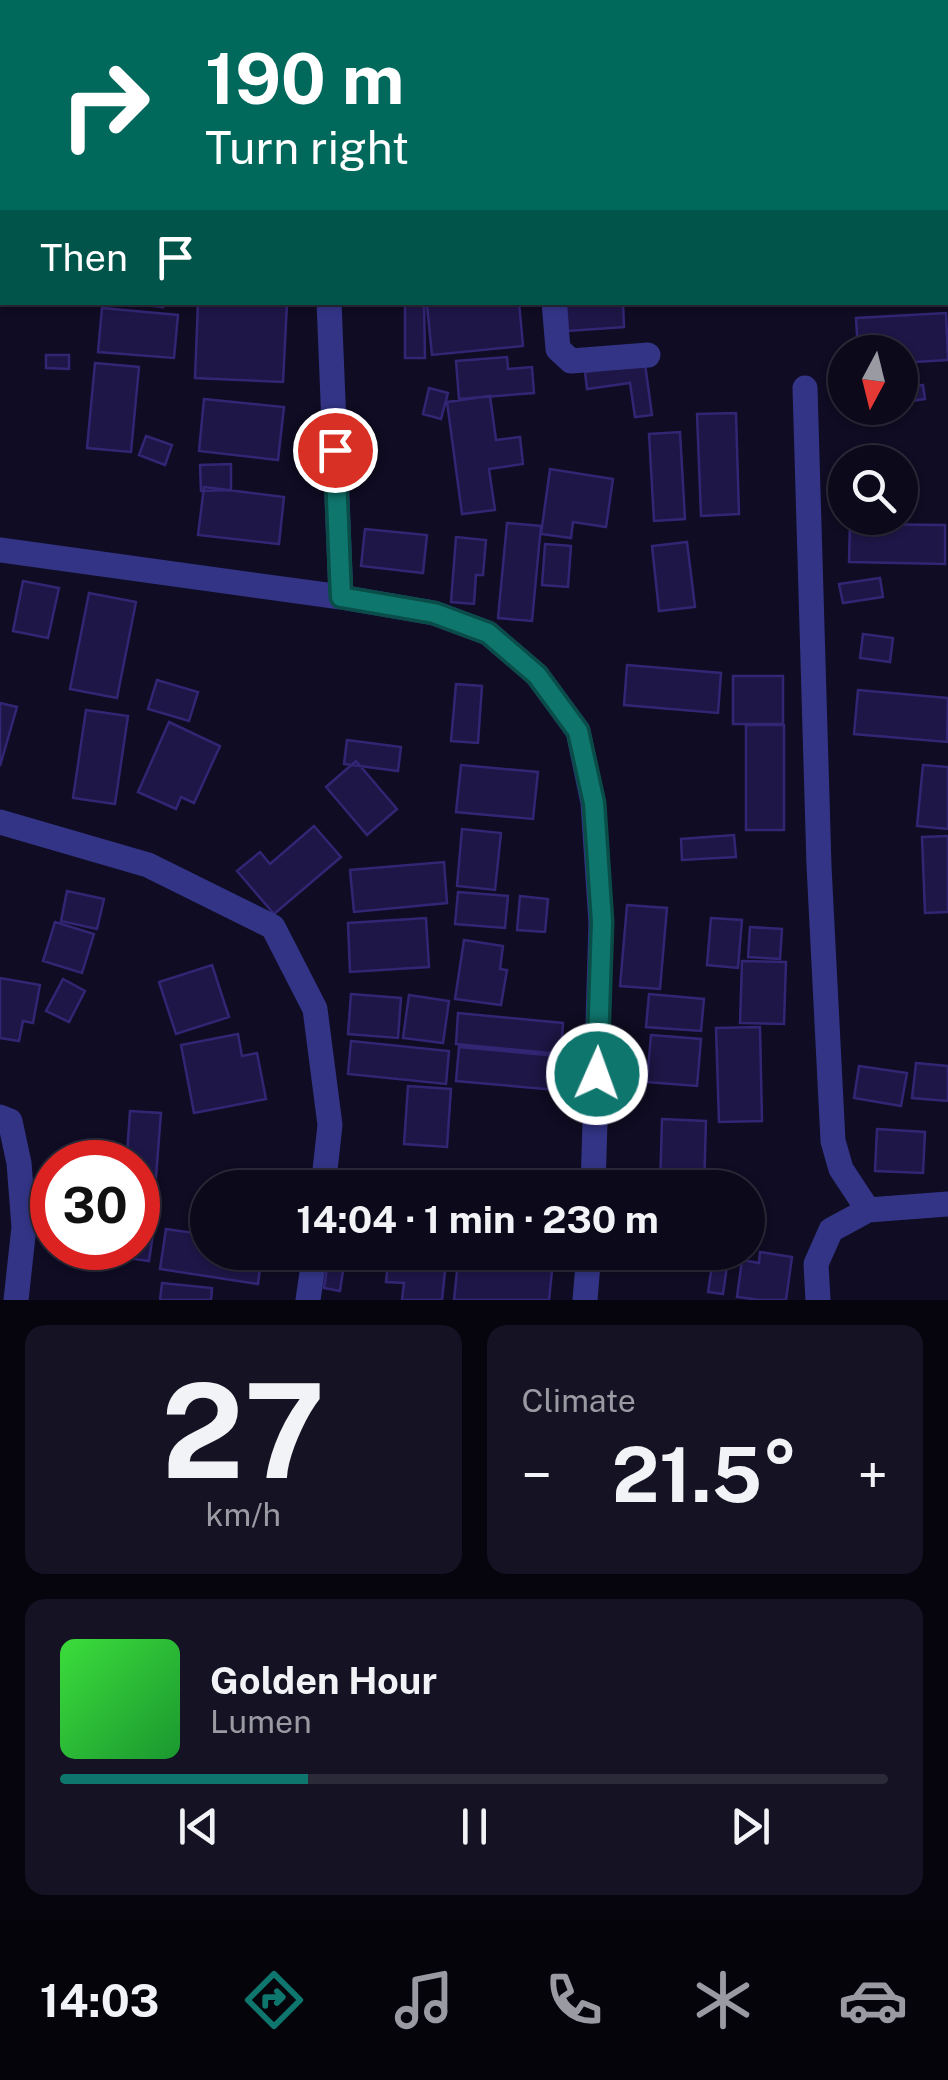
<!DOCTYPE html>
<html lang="en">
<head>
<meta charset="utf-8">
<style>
	:root { --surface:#0b091a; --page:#141223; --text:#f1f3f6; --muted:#9a9aa2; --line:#2b2a39; --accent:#0f766e }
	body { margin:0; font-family:"Public Sans",sans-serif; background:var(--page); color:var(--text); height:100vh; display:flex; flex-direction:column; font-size:38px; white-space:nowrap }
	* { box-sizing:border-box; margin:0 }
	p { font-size:32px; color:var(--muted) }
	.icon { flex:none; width:55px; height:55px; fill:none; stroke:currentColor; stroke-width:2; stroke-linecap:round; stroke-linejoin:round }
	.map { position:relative; height:1300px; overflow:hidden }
	.details { display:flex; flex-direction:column; gap:25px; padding:25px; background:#06050e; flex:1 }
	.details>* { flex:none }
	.guide { position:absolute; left:0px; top:0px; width:950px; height:305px; box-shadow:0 2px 8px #0004,0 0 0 2px var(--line); background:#00695c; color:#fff; overflow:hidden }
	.needle { width:65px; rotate:187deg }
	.buttons { position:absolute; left:828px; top:335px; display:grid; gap:20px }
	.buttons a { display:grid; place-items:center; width:90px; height:90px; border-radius:50%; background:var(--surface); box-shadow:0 2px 8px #0004,0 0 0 2px var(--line); font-size:50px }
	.speed { position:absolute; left:30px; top:1140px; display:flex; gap:20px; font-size:50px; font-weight:700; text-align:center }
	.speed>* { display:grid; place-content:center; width:130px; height:130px; border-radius:50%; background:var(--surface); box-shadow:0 2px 8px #0004,0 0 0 2px var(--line); line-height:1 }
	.speed .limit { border:15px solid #d22; background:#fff; color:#111 }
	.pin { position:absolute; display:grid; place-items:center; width:85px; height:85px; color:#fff; margin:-42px; border:5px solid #fff; border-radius:50%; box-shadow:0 2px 10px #0007 }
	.me { position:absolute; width:110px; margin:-55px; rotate:2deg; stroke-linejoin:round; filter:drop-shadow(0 0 8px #0008) }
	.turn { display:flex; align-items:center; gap:35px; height:210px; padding:0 40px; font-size:45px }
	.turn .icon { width:130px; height:130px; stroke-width:2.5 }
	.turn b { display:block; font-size:70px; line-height:85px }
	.then { display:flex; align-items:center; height:95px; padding:0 40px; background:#0003; gap:20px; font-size:38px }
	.big { font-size:75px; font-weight:700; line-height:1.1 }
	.details .card { flex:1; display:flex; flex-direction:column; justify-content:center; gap:15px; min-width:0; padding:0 35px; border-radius:20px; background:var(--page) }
	.details .dial { align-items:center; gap:0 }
	.dial b { font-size:130px; line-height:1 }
	.song { display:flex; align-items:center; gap:30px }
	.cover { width:120px; height:120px; border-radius:15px; background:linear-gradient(135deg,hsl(120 70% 55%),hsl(130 70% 35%)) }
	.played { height:10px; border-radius:5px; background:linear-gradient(90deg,var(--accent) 30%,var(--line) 30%) }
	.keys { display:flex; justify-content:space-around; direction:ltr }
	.heat { display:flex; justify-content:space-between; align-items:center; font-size:55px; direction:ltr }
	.details .tiles { flex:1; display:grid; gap:25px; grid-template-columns:1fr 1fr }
	.card:last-child { grid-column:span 2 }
	.trip { position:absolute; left:190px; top:1170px; width:575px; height:100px; border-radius:50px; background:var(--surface); box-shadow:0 2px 8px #0004,0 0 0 2px var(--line); font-weight:700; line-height:100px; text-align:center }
	.tabs { display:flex; height:160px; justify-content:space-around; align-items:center; background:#04040a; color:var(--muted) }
	.tabs .icon { width:70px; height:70px }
	.tabs .current { color:var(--accent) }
	.tabs b { font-size:45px; color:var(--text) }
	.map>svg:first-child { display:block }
	.building { fill:#1e1646; stroke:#322674; stroke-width:2.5 }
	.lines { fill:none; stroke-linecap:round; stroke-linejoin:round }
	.minor { stroke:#333486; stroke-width:25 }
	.route-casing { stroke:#0a4d48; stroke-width:25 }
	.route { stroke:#0f766e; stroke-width:18 }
</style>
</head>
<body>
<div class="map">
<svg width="948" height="1300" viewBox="0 0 948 1300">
	<rect width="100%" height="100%" fill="#0f0c23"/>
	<!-- building -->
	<path class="building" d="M876,0H930V2H843Z
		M118,302H163V307Z
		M198,302L287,303L283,382L195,378Z
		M405,302H424L425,358H405Z
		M463,302H519L523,346L432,355L427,306Z
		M566,302H623L624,327L568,331Z
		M102,308L178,315L174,358L98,352Z
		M946,313L948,360L900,363V352H858L856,318Z
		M46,355H69V369L46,368Z
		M507,357L508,369L532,367L534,393L459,399L456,361Z
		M95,363L139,367L131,452L87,448Z
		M645,364L652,415L635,417L630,383L587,389L585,372Z
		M923,385L925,399L905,402L903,388Z
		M429,388L448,393L441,419L423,414Z
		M490,396L496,440L520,437L523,464L489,469L495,510L462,514L447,402Z
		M204,399L284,407L278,460L199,451Z
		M736,413L739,514L701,516L697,414Z
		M680,432L685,519L654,521L649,434Z
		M146,436L172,445L165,465L139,455Z
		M231,464V490L201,491L200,465Z
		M550,469L613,479L606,527L573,522L571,538L541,534Z
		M204,487L284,497L279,544L198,535Z
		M507,523L541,526L532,621L498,618Z
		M850,524L945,525V564L849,562Z
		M365,529L427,535L423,573L361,566Z
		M456,537L486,540L483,575H476L474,604L451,602Z
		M687,542L695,607L659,611L652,546Z
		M545,544L571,546L568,587L542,585Z
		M880,578L883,597L843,603L839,584Z
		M23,581L59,588L48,638L13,631Z
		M89,593L136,602L117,698L70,689Z
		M863,634L893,638L890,662L860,658Z
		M627,665L721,673L718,713L624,705Z
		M733,676H783V724H733Z
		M157,680L198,692L189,721L148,709Z
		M456,684L482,686L478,743L451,741Z
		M858,690L948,698L947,742L854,734Z
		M0,703L17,707L0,766Z
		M86,710L128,716L115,804L73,798Z
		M169,722L220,746L194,803L181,797L176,809L138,792Z
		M746,725H784V830H746Z
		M347,740L401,747L398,771L344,764Z
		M356,761L397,809L367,835L326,787Z
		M461,765L538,772L533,819L456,812Z
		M923,765L948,767V829L917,826Z
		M314,826L341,857L274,914L237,871L260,852L270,864Z
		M462,829L501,833L495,890L457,886Z
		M734,835L736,857L682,860L681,839Z
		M948,836V912L925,913L922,837Z
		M444,862L447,903L354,912L350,870Z
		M67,891L104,899L97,929L61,921Z
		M458,892L508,896L505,928L455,924Z
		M520,896L548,899L545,932L517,930Z
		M627,905L667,908L660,989L620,986Z
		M426,918L429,967L350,972L348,923Z
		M711,918L742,920L738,968L707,965Z
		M55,922L94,934L82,973L43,961Z
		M750,927L782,929L780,959L748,957Z
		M464,940L503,946L500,969L507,970L501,1005L455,999Z
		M742,961L786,962L784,1024L740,1023Z
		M212,965L229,1017L176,1034L159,982Z
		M0,978L40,985L33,1023L23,1021L19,1041L0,1038Z
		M63,979L85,991L69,1022L46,1011Z
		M351,994L401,998L398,1038L348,1034Z
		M649,994L704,999L701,1031L646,1027Z
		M409,995L449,1001L443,1043L403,1038Z
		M458,1013L563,1023L561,1054L456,1044Z
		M760,1027L762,1121L719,1122L716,1028Z
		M238,1034L242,1056L257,1053L266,1099L194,1113L181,1045Z
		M651,1035L701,1039L697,1086L647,1082Z
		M351,1041L449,1051L446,1084L348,1074Z
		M459,1047L559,1056L556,1090L456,1081Z
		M916,1063L948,1066V1101L912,1098Z
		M859,1066L907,1073L901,1106L854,1098Z
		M408,1086L451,1089L447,1147L404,1144Z
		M130,1111L161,1113L156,1177L138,1175V1162H108V1153L127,1154Z
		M662,1119L706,1121L704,1188H660Z
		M877,1129L925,1132L923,1173L875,1171Z
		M138,1211L156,1214L149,1261L127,1258L128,1248H138Z
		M166,1229L208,1235V1252H262L258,1284L160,1269Z
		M52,1243V1248H122L121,1259L52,1253Z
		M389,1252H447L442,1300H402L404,1283L386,1282Z
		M459,1252H494L493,1264L552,1271L549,1300H454Z
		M714,1252H729L723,1294L708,1292Z
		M760,1252L792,1257L786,1300H760L737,1297L742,1260L759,1263Z
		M329,1255L345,1257L340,1291L324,1288Z
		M162,1283L212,1288L211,1300H160Z"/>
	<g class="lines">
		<!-- minor -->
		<path class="minor" d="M316,0V2
			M542,0V2
			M329,302L341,597
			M554,302L558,349L571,361L648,355
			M805,388L819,866L833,1141L841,1169L868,1210
			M0,550L341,597L434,613L488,633L537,675L578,731L593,803L601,923L593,1188
			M0,822L148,865L273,927L315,1009L330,1125L323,1188
			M0,1117L10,1121L19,1163L24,1227L16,1300
			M308,1300L315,1252
			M585,1300L589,1252
			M818,1300L816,1264L831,1230L868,1210L948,1204"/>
	</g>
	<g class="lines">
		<defs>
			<path id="route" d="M335,450L341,597L434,613L488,633L537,675L578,731L594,803L602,922L597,1074"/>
		</defs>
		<!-- route casing -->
		<use href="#route" class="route-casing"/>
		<!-- route -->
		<use href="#route" class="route"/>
	</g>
</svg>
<div class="buttons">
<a><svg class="needle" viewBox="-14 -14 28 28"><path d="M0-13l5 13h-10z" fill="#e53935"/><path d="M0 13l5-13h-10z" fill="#9a9aa2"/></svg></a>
<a><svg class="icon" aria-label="search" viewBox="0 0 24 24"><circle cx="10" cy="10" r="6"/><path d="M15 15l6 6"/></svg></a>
</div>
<div class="speed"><div class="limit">30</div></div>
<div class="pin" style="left:335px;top:450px;background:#d93025"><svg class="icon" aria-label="arrive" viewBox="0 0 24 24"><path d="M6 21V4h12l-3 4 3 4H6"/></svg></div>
<svg class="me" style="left:597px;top:1074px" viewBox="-20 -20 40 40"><circle r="17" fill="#0f766e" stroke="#fff" stroke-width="3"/><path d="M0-11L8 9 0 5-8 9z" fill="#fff"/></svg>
<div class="trip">14:04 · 1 min · 230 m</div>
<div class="guide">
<div class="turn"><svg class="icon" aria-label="right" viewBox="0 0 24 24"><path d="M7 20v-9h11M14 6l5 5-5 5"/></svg><div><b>190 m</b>Turn right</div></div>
<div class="then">Then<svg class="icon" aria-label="arrive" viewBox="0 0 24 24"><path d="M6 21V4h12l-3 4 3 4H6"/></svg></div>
</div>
</div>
<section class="details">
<div class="tiles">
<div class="card dial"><b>27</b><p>km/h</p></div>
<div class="card"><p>Climate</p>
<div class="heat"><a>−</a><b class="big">21.5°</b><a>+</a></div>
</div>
<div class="card">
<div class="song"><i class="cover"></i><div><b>Golden Hour</b><p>Lumen</p></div></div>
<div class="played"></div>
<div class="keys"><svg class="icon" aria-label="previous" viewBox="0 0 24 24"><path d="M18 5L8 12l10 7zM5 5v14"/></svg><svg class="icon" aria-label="pause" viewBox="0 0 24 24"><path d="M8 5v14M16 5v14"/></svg><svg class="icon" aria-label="next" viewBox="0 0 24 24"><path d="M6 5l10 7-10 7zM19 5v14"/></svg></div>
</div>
</div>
</section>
<nav class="tabs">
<b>14:03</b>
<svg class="icon current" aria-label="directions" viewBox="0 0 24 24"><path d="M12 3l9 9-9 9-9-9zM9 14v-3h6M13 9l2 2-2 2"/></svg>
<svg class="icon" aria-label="music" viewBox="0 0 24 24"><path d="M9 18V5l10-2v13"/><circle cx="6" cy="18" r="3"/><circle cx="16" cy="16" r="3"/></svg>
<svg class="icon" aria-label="phone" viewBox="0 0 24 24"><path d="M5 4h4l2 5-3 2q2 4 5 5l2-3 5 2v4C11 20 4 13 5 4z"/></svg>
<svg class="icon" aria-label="climate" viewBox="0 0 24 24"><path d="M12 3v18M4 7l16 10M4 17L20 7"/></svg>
<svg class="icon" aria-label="car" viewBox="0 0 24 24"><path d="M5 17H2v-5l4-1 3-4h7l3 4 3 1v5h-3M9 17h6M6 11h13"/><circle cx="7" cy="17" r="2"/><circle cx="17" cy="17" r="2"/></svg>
</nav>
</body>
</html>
